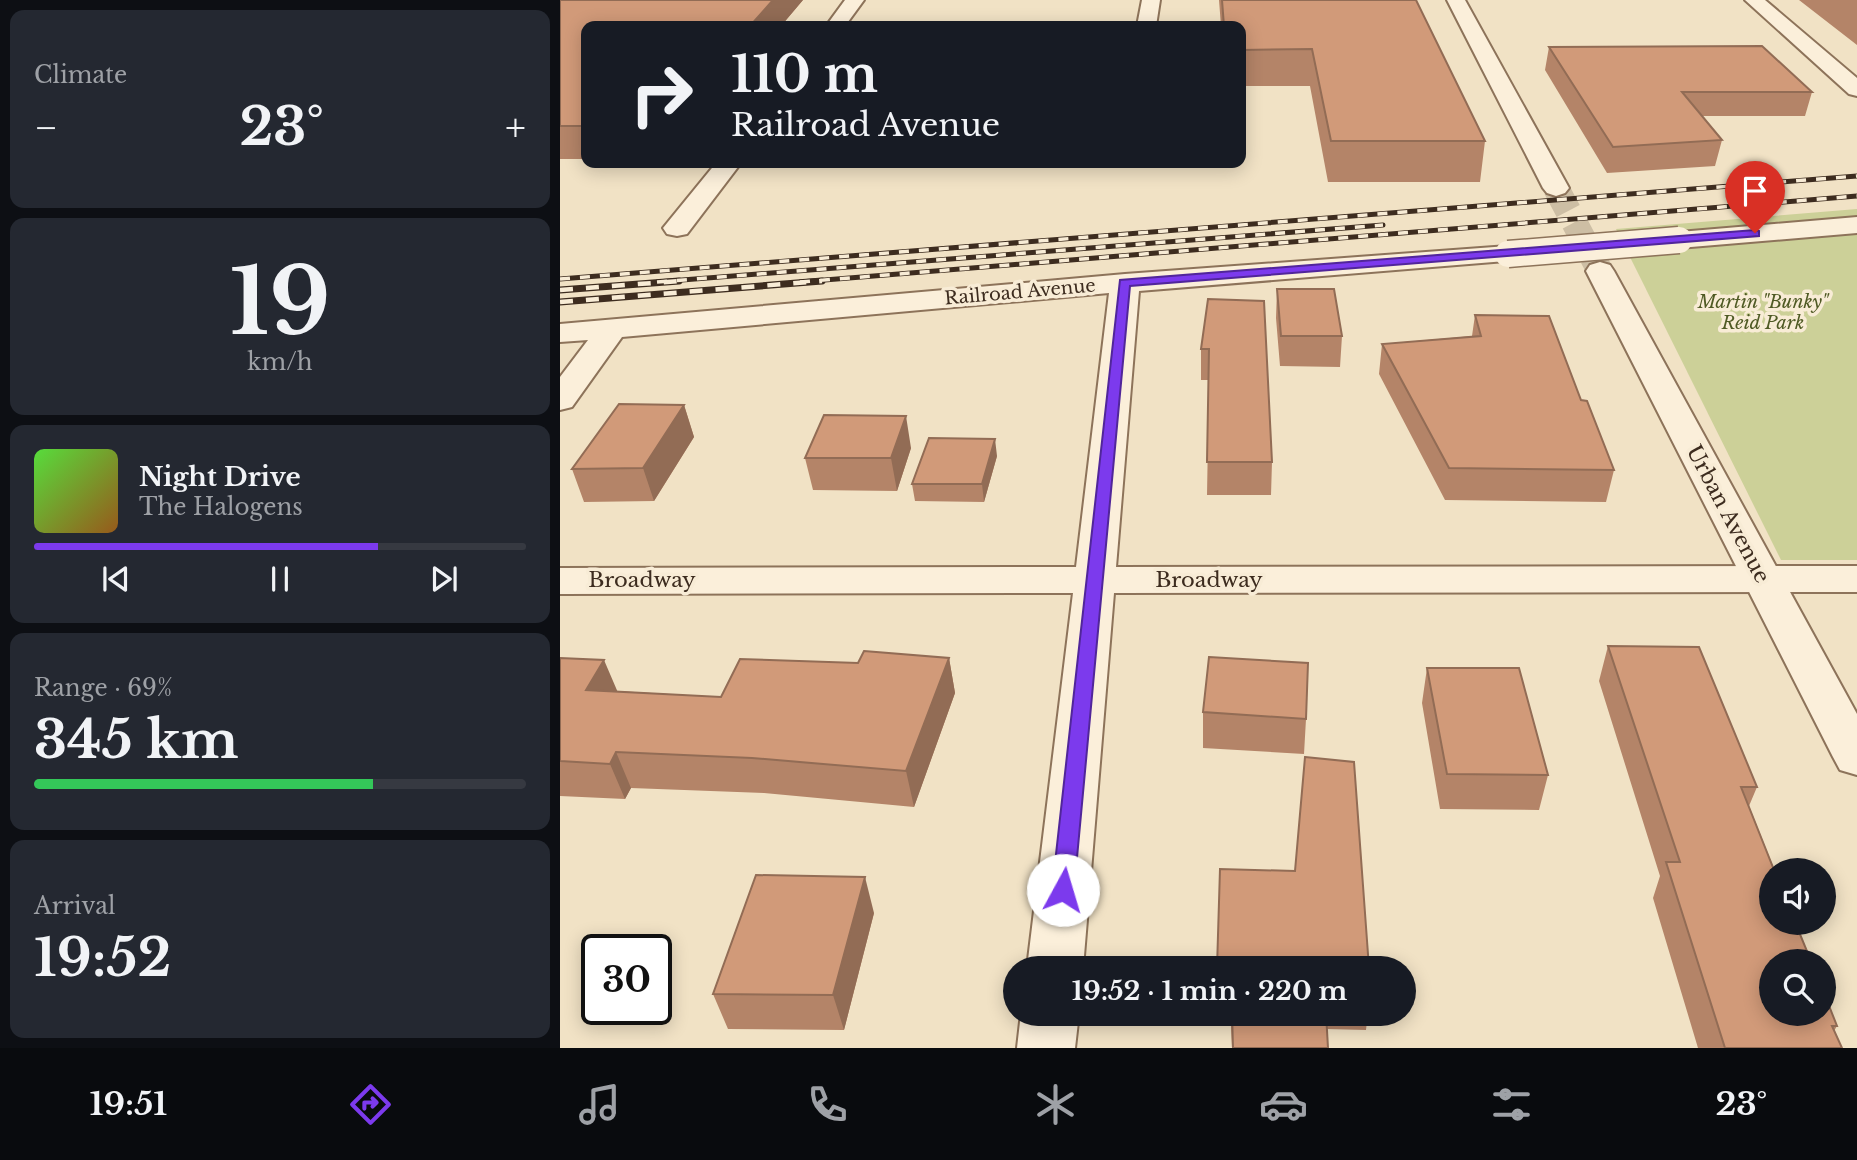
<!DOCTYPE html>
<html lang="en">
<head>
<meta charset="utf-8">
<style>
	:root { --surface:#171b24; --page:#242831; --text:#f1f3f6; --muted:#9ea1a6; --line:#363941; --accent:#7c3aed }
	body { margin:0; font-family:"Libre Baskerville",serif; background:var(--page); color:var(--text); height:100vh; display:flex; flex-direction:column; font-size:26px; white-space:nowrap }
	* { box-sizing:border-box; margin:0 }
	p { font-size:23px; color:var(--muted) }
	.icon { flex:none; width:38px; height:38px; fill:none; stroke:currentColor; stroke-width:2; stroke-linecap:round; stroke-linejoin:round }
	.map { position:relative; flex:1; overflow:hidden }
	.panel { display:flex; flex-direction:column; gap:10px; padding:10px; background:#0d0f14; width:560px }
	.panel>* { flex:none }
	.hud { position:absolute; left:21px; top:21px; width:665px; height:147px; border-radius:14px; box-shadow:0 4px 18px #0003; background:#171b24; color:var(--text); overflow:hidden }
	.controls { position:absolute; left:1199px; top:858px; display:grid; gap:14px }
	.controls a { display:grid; place-items:center; width:77px; height:77px; border-radius:50%; background:var(--surface); box-shadow:0 4px 18px #0003; font-size:35px }
	.speed { position:absolute; left:21px; top:934px; display:flex; gap:14px; font-size:35px; font-weight:700; text-align:center }
	.speed>* { display:grid; place-content:center; width:91px; height:91px; border-radius:50%; background:var(--surface); box-shadow:0 4px 18px #0003; line-height:1 }
	.speed .limit { border:4px solid #111; border-radius:10px; background:#fff; color:#111 }
	.pin { position:absolute; display:grid; place-items:center; width:60px; height:60px; color:#fff; margin:-72px -30px; border-radius:50% 50% 50% 0; rotate:-45deg; box-shadow:0 0 7px #0007 }
	.pin .icon { rotate:45deg }
	.me { position:absolute; width:77px; margin:-38px; rotate:6deg; stroke-linejoin:round; filter:drop-shadow(0 0 5px #0008) }
	.turn { display:flex; align-items:center; gap:24px; height:147px; padding:0 35px; font-size:32px }
	.turn .icon { width:91px; height:91px; stroke-width:2.5 }
	.turn b { display:block; font-size:49px; line-height:60px }
	.big { font-size:52px; font-weight:700; line-height:1.1 }
	.panel .tile { flex:1; display:flex; flex-direction:column; justify-content:center; gap:10px; min-width:0; padding:0 24px; border-radius:14px; background:var(--page) }
	.panel .dial { align-items:center; gap:0 }
	.dial b { font-size:91px; line-height:1 }
	.song { display:flex; align-items:center; gap:21px }
	.cover { width:84px; height:84px; border-radius:10px; background:linear-gradient(135deg,hsl(110 70% 55%),hsl(30 70% 35%)) }
	.played { height:7px; border-radius:4px; background:linear-gradient(90deg,var(--accent) 70%,var(--line) 70%) }
	.keys { display:flex; justify-content:space-around; direction:ltr }
	.heat { display:flex; justify-content:space-between; align-items:center; font-size:38px; direction:ltr }
	.charge { height:10px; border-radius:5px; background:linear-gradient(90deg,#34c759 69%,var(--line) 0) }
	.trip { position:absolute; left:443px; top:956px; width:413px; height:70px; border-radius:35px; background:var(--surface); box-shadow:0 4px 18px #0003; font-weight:700; line-height:70px; text-align:center }
	.tab-bar { display:flex; height:112px; justify-content:space-around; align-items:center; background:#090b0e; color:var(--muted) }
	.tab-bar .icon { width:49px; height:49px }
	.tab-bar .active { color:var(--accent) }
	.tab-bar b { font-size:32px; color:var(--text) }
	main { display:flex; flex:1; min-height:0 }
	.map>svg:first-child { display:block }
	.green { fill:#ccd098 }
	.lines { fill:none; stroke-linecap:round; stroke-linejoin:round }
	.tertiary-tunnel { stroke:#cdbea4; stroke-width:26; stroke-dasharray:26 13; stroke-linecap:butt }
	.minor-casing { stroke:#8d735a; stroke-width:4 }
	.tertiary-casing { stroke:#8d735a; stroke-width:4 }
	.minor { fill:#fbefda; fill-rule:evenodd }
	.tertiary { fill:#fbefda; fill-rule:evenodd }
	.rail-far1-casing { stroke:#3d2c1f; stroke-width:5 }
	.rail-casing { stroke:#3d2c1f; stroke-width:7 }
	.rail-far1 { stroke:#f8ecd6; stroke-width:3.5; stroke-dasharray:10; stroke-linecap:butt }
	.rail { stroke:#f8ecd6; stroke-width:4.5; stroke-dasharray:13; stroke-linecap:butt }
	.minor-bridge-casing { stroke:#8d735a; stroke-width:29; stroke-linecap:butt }
	.minor-bridge { stroke:#fbefda; stroke-width:26 }
	.wall { fill:#b48468 }
	.shaded-wall { fill:#926c55 }
	.building { fill:#d19a79; stroke:#926c55; stroke-width:2 }
	.route { fill:#7c3aed; stroke:#51269a; stroke-width:2 }
	.labels { text-anchor:middle; stroke-width:7; stroke-linejoin:round; paint-order:stroke }
	.far-street-label { font-size:18px; fill:#3d2c1f; stroke:#f8ecd6 }
	.far-park-label { font-size:18px; font-style:italic; fill:#4f5a24; stroke:#f8ecd6 }
	.street-label { font-size:21px; fill:#3d2c1f; stroke:#f8ecd6 }
</style>
</head>
<body>
<main>
<section class="panel">
<div class="tile"><p>Climate</p>
<div class="heat"><a>−</a><b class="big">23°</b><a>+</a></div>
</div>
<div class="tile dial"><b>19</b><p>km/h</p></div>
<div class="tile">
<div class="song"><i class="cover"></i><div><b>Night Drive</b><p>The Halogens</p></div></div>
<div class="played"></div>
<div class="keys"><svg class="icon" aria-label="previous" viewBox="0 0 24 24"><path d="M18 5L8 12l10 7zM5 5v14"/></svg><svg class="icon" aria-label="pause" viewBox="0 0 24 24"><path d="M8 5v14M16 5v14"/></svg><svg class="icon" aria-label="next" viewBox="0 0 24 24"><path d="M6 5l10 7-10 7zM19 5v14"/></svg></div>
</div>
<div class="tile"><p>Range · 69%</p><b class="big">345 km</b><div class="charge"></div></div>
<div class="tile"><p>Arrival</p><b class="big">19:52</b></div>
</section>
<div class="map">
<svg width="1297" height="1048" viewBox="0 0 1297 1048">
	<rect width="100%" height="100%" fill="#f1e2c5"/>
	<!-- green -->
	<path class="green" d="M1297,209V560H1221L1056,229Z"/>
	<g class="lines">
		<!-- tertiary-tunnel -->
		<path class="tertiary-tunnel" d="M996,188L1040,271"/>
		<defs>
			<path id="minor" d="M285,0H304L285,26H266Z
				M582,0H600L596,26H577Z
				M1185,0H1205L1297,78V96L1289,94Z
				M156,163H181L127,234L117,236L107,234L103,228Z
				M1297,217V233L1119,248L1109,246L1105,240L1109,234L1119,232Z
				M948,246L958,248L962,254L958,260L579,291L556,567L1297,566V592L554,593L523,968H467L513,593L0,594V568L516,567L549,293L62,337L12,407L0,410V377L28,340L0,342V324L565,274Z
				M461,1013H519L515,1048H457Z"/>
			<path id="tertiary" d="M887,0H905L1009,188L1005,193L996,196L987,193L983,188Z
				M1040,262L1050,265L1054,271L1297,714V775L1280,770L1273,757L1026,271L1030,265Z"/>
		</defs>
		<!-- minor casing -->
		<use href="#minor" class="minor-casing"/>
		<!-- tertiary casing -->
		<use href="#tertiary" class="tertiary-casing"/>
		<!-- minor -->
		<use href="#minor" class="minor"/>
		<!-- tertiary -->
		<use href="#tertiary" class="tertiary"/>
		<defs>
			<path id="rail-far1" d="M0,279L1297,176
				M97,282L823,225
				M240,282L1297,196"/>
			<path id="rail" d="M0,290L119,281
				M0,302L262,281"/>
		</defs>
		<!-- rail-far1 casing -->
		<use href="#rail-far1" class="rail-far1-casing"/>
		<!-- rail casing -->
		<use href="#rail" class="rail-casing"/>
		<!-- rail-far1 -->
		<use href="#rail-far1" class="rail-far1"/>
		<!-- rail -->
		<use href="#rail" class="rail"/>
		<defs>
			<path id="minor-bridge" d="M948,254L1119,240"/>
		</defs>
		<!-- minor-bridge casing -->
		<use href="#minor-bridge" class="minor-bridge-casing"/>
		<!-- minor-bridge -->
		<use href="#minor-bridge" class="minor-bridge"/>
	</g>
	<!-- wall -->
	<path class="wall" d="M0,0H243L221,26H26V159H0Z
		M659,0H856L925,141L920,182H768L750,86H681V26H661Z
		M1239,0H1297V45Z
		M989,47L1252,92L1245,116H1142L1162,140L1155,166L1047,173L985,70Z
		M717,289L782,336L780,367L720,366L716,318Z
		M704,301L712,462L711,495H647L649,380H641V349Z
		M915,315L1054,470L1046,502L885,500L819,374L822,344L912,336Z
		M124,405L134,437L94,501L24,502L12,469Z
		M351,448L337,491L253,490L245,458Z
		M437,456L424,502L355,501L352,484Z
		M1048,646L1197,787L1189,806L1277,1026L1274,1031L1282,1048H1138L1093,898L1100,876L1039,681Z
		M0,658L57,691L161,697L298,663L389,658L395,693L354,807L204,793L71,788L65,799L0,796Z
		M867,668L988,775L979,810L880,809L862,703Z
		M643,712L746,719L744,754L643,748Z
		M314,913L284,1030L168,1029L153,994Z
		M656,1013H808L806,1030L767,1029L768,1048H672L671,1026H656Z"/>
	<!-- shaded-wall -->
	<path class="shaded-wall" d="M213,0H243L221,26H190Z
		M124,405L134,437L94,501L83,468Z
		M346,416L351,448L337,491L331,458Z
		M435,439L437,456L424,502L422,484Z
		M389,658L395,693L354,807L346,771Z
		M44,660L59,695L26,690Z
		M56,752L71,788L65,799L50,764Z
		M305,877L314,913L284,1030L273,995Z"/>
	<!-- building -->
	<path class="building" d="M0,0H213L190,26H26V126H0Z
		M662,0H856L925,141H771L752,49L681,50V26H664Z
		M1202,46L1252,92H1122L1162,140L1053,147L989,47Z
		M717,289H774L782,336H721Z
		M648,299L704,301L712,462H647L649,349H641Z
		M915,315L989,316L1021,400L1027,401L1054,470L889,468L822,344L921,336Z
		M59,404L124,405L83,468L12,469Z
		M264,415L346,416L331,458H245Z
		M369,438L435,439L422,484H352Z
		M1048,646L1139,647L1197,787H1181L1214,870H1211V922H1235L1251,961H1211V1013H1264V993L1277,1026H1272L1282,1048H1165L1106,862H1120Z
		M304,651L389,658L346,771L192,758L56,752L50,764L0,761V658L44,660L26,690L161,697L180,659L298,663Z
		M649,657L748,663L746,719L643,712Z
		M867,668H959L988,775L887,774Z
		M745,757L794,762L809,968H657L660,869L735,871Z
		M196,875L305,877L273,995L153,994Z
		M672,1013H766L768,1048H673Z"/>
	<!-- route -->
	<path class="route" d="M1195,230L1199,231V236L570,286L514,890L510,896L503,899L495,896L492,890L560,280Z"/>
	<g class="labels">
		<!-- far-street labels -->
		<g class="far-street-label">
			<text transform="translate(460 292) rotate(-5)" y="6">Railroad Avenue</text>
		</g>
		<!-- far-park labels -->
		<g class="far-park-label">
			<text x="1203" y="308">Martin "Bunky"<tspan x="1203" dy="21">Reid Park</tspan></text>
		</g>
		<!-- street labels -->
		<g class="street-label">
			<text transform="translate(1168 514) rotate(62)" y="7">Urban Avenue</text>
			<text x="82" y="587">Broadway</text>
			<text x="649" y="587">Broadway</text>
		</g>
	</g>
</svg>
<div class="controls">
<a><svg class="icon" aria-label="sound" viewBox="0 0 24 24"><path d="M4 9h4l5-4v14l-5-4H4zM17 9q2 3 0 6"/></svg></a>
<a><svg class="icon" aria-label="search" viewBox="0 0 24 24"><circle cx="10" cy="10" r="6"/><path d="M15 15l6 6"/></svg></a>
</div>
<div class="speed"><div class="limit">30</div></div>
<div class="pin" style="left:1195px;top:233px;background:#d93025"><svg class="icon" aria-label="arrive" viewBox="0 0 24 24"><path d="M6 21V4h12l-3 4 3 4H6"/></svg></div>
<svg class="me" style="left:503px;top:890px" viewBox="-20 -20 40 40"><circle r="19" fill="#fff"/><path d="M0-13L10 11 0 6-10 11z" fill="#7c3aed"/></svg>
<div class="trip">19:52 · 1 min · 220 m</div>
<div class="hud">
<div class="turn"><svg class="icon" aria-label="right" viewBox="0 0 24 24"><path d="M7 20v-9h11M14 6l5 5-5 5"/></svg><div><b>110 m</b>Railroad Avenue</div></div>
</div>
</div>
</main>
<nav class="tab-bar">
<b>19:51</b>
<svg class="icon active" aria-label="directions" viewBox="0 0 24 24"><path d="M12 3l9 9-9 9-9-9zM9 14v-3h6M13 9l2 2-2 2"/></svg>
<svg class="icon" aria-label="music" viewBox="0 0 24 24"><path d="M9 18V5l10-2v13"/><circle cx="6" cy="18" r="3"/><circle cx="16" cy="16" r="3"/></svg>
<svg class="icon" aria-label="phone" viewBox="0 0 24 24"><path d="M5 4h4l2 5-3 2q2 4 5 5l2-3 5 2v4C11 20 4 13 5 4z"/></svg>
<svg class="icon" aria-label="climate" viewBox="0 0 24 24"><path d="M12 3v18M4 7l16 10M4 17L20 7"/></svg>
<svg class="icon" aria-label="car" viewBox="0 0 24 24"><path d="M5 17H2v-5l4-1 3-4h7l3 4 3 1v5h-3M9 17h6M6 11h13"/><circle cx="7" cy="17" r="2"/><circle cx="17" cy="17" r="2"/></svg>
<svg class="icon" aria-label="filters" viewBox="0 0 24 24"><path d="M4 7h16M4 17h16"/><circle cx="9" cy="7" r="2"/><circle cx="15" cy="17" r="2"/></svg>
<b>23°</b>
</nav>
</body>
</html>
